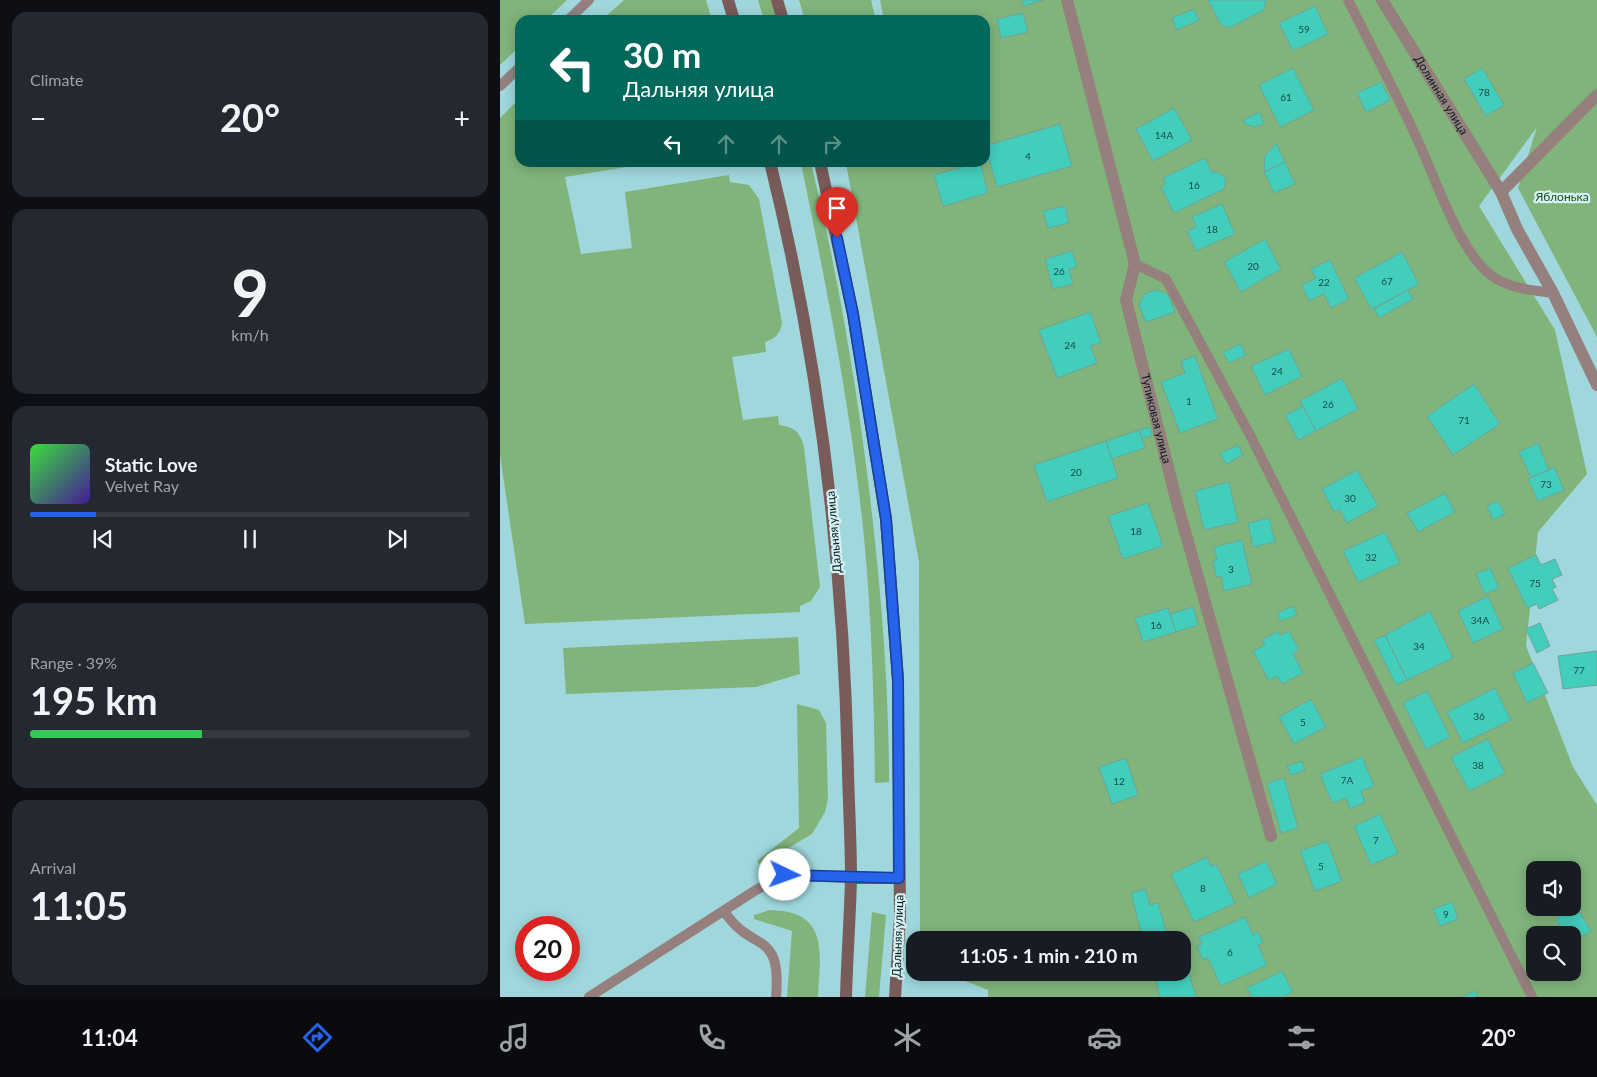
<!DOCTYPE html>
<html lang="en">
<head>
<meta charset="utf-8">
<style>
	:root { --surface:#171b24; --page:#242831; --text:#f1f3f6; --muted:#9ea1a6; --line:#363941; --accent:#2563eb }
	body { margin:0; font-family:Lato,sans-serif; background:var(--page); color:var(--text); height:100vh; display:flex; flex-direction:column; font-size:19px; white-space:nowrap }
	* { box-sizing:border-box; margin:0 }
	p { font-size:16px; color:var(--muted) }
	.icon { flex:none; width:28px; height:28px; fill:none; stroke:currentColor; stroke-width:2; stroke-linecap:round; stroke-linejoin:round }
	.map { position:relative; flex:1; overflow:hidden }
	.side { display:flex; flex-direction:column; gap:12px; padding:12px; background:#0d0f14; width:500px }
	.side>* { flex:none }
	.hud { position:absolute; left:15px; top:15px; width:475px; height:152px; border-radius:15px; box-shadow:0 2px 12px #0003; background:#00695c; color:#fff; overflow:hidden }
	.buttons { position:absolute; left:1026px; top:861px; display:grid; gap:10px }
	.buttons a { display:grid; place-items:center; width:55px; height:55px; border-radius:10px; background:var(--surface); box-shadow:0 2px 12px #0003; font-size:25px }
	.speed { position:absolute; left:15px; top:916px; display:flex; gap:10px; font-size:25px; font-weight:700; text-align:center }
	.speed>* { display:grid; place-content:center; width:65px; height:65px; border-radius:50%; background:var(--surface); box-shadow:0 2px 12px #0003; line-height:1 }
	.speed .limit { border:8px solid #d22; background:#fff; color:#111 }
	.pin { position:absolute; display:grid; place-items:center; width:42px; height:42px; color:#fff; margin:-51px -21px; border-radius:50% 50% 50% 0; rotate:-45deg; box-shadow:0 0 5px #0007 }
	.pin .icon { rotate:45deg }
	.me { position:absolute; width:55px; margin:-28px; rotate:93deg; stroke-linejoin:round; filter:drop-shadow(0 0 4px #0008) }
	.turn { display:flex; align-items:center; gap:18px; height:105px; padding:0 25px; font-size:22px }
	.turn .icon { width:65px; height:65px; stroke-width:2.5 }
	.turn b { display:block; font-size:35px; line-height:42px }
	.lanes { display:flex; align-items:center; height:48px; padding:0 25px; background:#0003; justify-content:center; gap:25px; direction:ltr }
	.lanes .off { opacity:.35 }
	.big { font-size:38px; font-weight:700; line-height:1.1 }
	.side .card { flex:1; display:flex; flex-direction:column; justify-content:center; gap:8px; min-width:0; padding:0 18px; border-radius:15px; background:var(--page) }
	.side .dial { align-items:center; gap:0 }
	.dial b { font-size:65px; line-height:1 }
	.song { display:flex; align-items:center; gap:15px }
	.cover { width:60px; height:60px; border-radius:8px; background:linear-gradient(135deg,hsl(120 70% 55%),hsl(260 70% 35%)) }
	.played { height:5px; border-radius:2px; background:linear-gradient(90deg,var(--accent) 15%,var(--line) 15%) }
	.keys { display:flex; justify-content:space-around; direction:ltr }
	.heat { display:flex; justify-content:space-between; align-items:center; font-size:28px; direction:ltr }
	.charge { height:8px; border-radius:4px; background:linear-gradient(90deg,#34c759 39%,var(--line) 0) }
	.trip { position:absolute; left:406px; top:931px; width:285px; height:50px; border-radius:15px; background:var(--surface); box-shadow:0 2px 12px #0003; font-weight:700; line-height:50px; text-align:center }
	.tab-bar { display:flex; height:80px; justify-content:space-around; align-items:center; background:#090b0e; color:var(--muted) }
	.tab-bar .icon { width:35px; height:35px }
	.tab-bar .current { color:var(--accent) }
	.tab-bar b { font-size:22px; color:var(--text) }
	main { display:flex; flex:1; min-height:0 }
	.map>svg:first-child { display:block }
	.green { fill:#80b47b; fill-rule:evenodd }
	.building { fill:#43cebc; stroke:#6ea39a }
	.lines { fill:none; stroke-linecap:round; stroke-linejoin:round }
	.service { stroke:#95807e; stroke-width:10 }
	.minor { stroke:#95807e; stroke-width:12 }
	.secondary { stroke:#795b59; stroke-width:12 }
	.route-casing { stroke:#184099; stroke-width:12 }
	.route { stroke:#2563eb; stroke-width:9 }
	.labels { text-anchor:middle; stroke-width:4.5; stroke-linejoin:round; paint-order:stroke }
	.number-label { font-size:10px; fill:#164a47 }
	.street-label { font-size:12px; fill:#071e20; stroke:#d6f2f4 }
	.park-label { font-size:12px; fill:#185216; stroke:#d6f2f4 }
</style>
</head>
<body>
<main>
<section class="side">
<div class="card"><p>Climate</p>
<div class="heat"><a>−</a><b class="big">20°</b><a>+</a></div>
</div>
<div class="card dial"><b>9</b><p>km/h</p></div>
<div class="card">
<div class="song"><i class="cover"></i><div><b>Static Love</b><p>Velvet Ray</p></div></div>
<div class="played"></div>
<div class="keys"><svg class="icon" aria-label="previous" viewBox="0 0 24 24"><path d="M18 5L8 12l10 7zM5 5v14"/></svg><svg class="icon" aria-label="pause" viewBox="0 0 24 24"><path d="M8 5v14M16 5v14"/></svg><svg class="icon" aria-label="next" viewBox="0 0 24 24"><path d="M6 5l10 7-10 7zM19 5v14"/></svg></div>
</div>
<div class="card"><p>Range · 39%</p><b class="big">195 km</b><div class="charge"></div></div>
<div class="card"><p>Arrival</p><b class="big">11:05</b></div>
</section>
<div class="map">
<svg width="1097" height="997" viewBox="0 0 1097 997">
	<rect width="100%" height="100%" fill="#9fd7dc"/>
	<!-- green -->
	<path class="green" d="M0,0H67L46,20H20V46L0,65Z
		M124,0H206L212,20H102Z
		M258,0H271L277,20H264Z
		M299,0H371L376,20H305Z
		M380,0H1097V337L1018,188L1037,127L979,206L1055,330L1087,474L1038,532L1026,646L1073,767L1097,805V997H488V990L445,973L682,972V940H420L419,562L346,163L485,162V20H384ZM1035,870H1072V908H1035ZM1035,935H1072V972H1035Z
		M20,98V162L151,163L65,177L81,254L132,248L125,192L229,175L230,182L249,185L259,199L282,323C280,334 275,339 265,342L266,352L232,357L243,420L278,416L279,425C295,427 300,432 304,447L320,587L311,601L300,606V612L25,624L0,455V118Z
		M301,163H311C344,300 366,441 379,582C385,648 389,715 389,782L375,783C374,705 372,626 365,548C353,418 327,290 301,163Z
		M298,637L300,674L256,687L66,694L63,648Z
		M297,704L319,710L326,723L328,799L325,812L312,834L260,865L257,861L299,828Z
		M270,910C330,911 320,954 318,997H287L292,931L254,919V915Z
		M372,912L386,915L379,997H365Z"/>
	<!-- building -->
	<path class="building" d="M522,0H544L523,6Z
		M708,0H766L764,10L729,28L721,25Z
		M815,6L828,34L793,51L779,23Z
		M694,9L699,20L677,30L672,18Z
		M523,13L528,32L501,38L497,19Z
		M451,15L453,20H432Z
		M793,68L814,110L780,127L759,85Z
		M982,68L1004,105L986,116L964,79Z
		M881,82L890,100L866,112L857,93Z
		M674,108L692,140L653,161L636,129Z
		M759,112L764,123L755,127L745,124L743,120Z
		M560,124L572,166L497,187L485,146Z
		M776,143L785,162L764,172L765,156Z
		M705,158L712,173L715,171L724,176L726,180L724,189L674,213L661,187L666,184L663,178Z
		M480,162L488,193L443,206L434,175Z
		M785,162L795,184L774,193L764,172Z
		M722,204L735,234L696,251L687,231L696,227L692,217Z
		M565,206L569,223L548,228L543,211Z
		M765,239L781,269L741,292L724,262Z
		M572,251L577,267L569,269L573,284L553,289L545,259Z
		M902,252L919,284L872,310L854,278Z
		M830,260L849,299L831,308L824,294L809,301L802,285L816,278L811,269Z
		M656,290L668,294L675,312L646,322L639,305L644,294Z
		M908,290L913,299L879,318L874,308Z
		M590,312L601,343L590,346L597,363L557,378L539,330Z
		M741,344L746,355L729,363L723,352Z
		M789,349L802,376L765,395L751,366Z
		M695,356L718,419L680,433L661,382L685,373L681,361Z
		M842,378L858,409L816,431L800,401Z
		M974,384L1000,424L953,455L927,416Z
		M803,406L816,431L798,440L785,415Z
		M650,427L652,435L642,439L639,430Z
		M639,430L645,448L612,459L606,441Z
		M606,441L618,478L547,502L534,465Z
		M1038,443L1049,470L1031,477L1019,452Z
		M738,445L743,455L726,464L720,453Z
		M1054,467L1064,490L1038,501L1028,479Z
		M857,470L878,506L847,523L839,509L834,512L822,489Z
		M729,482L738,522L704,530L695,491Z
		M945,493L955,512L918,532L907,513Z
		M998,501L1005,514L993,520L987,506Z
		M648,503L663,546L623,559L608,516Z
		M769,518L775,542L753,547L748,523Z
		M885,532L900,563L858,582L843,551Z
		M742,540L752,584L724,591L721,576L716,577L713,561L717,560L714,547Z
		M1036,555L1041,565L1055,559L1062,575L1052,579L1056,587L1052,589L1058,600L1039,609L1037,604L1027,608L1008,568Z
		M990,568L999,588L985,594L976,574Z
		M988,596L1003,629L973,643L958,611Z
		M793,606L797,615L781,621L777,613Z
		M693,607L698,625L676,632L670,614Z
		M668,608L676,632L643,642L635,618Z
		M930,611L953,658L907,680L885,635Z
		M1040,623L1050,646L1037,653L1026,629Z
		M778,631L780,635L789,631L799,650L793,653L803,673L782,684L777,676L769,681L753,651L765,645L762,640Z
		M885,635L907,680L896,685L874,640Z
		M1097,651V685L1063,689L1058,656Z
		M1033,663L1048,693L1027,703L1013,673Z
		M995,688L1011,720L963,743L947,712Z
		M927,691L950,737L926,749L903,703Z
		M811,699L826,727L794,744L779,717Z
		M988,739L1005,773L969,791L951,757Z
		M862,757L874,786L861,791L865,802L850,809L846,798L832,803L820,774Z
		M626,758L638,795L612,804L599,767Z
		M802,761L805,770L791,775L787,766Z
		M784,778L798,828L781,833L767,783Z
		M880,814L898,853L871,865L854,826Z
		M827,841L842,881L815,891L800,851Z
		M707,857L711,866L716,864L735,903L694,922L671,874Z
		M766,861L777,884L749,898L738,874Z
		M645,889L650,905L658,903L667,934L643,940L631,893Z
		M952,902L958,919L940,926L933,909Z
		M1076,906L1091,931L1072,942V935H1066L1056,919Z
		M745,917L753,935L758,932L763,943L758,945L767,965L721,986L708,958L703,960L697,946L702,944L699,937Z
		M687,967L696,997H660L653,972H682V968Z
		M782,971L793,992L783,997H752L747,988Z
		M975,991L978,997H962Z"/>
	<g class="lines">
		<!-- service -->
		<path class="service" d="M848,0C872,48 897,95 919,143C936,180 960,253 992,276C1010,289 1032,290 1053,293
			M68,20L89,0
			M0,86L20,67
			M635,264L666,279L750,435L1032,997
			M224,911C252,954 282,928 276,997
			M89,997L256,890L285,875L351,878"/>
		<!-- minor -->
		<g class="minor">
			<path id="s1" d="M567,0L635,264L626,300L677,503L771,836"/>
			<path id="s2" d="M882,0L1001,192L1017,229L1053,293L1097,385"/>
			<path d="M1001,192L1097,95"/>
		</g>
		<!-- secondary -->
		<path class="secondary" d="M228,0L234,20
			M277,0L283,20
			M270,162C320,363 344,567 348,773C349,808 351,844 351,879C350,918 347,958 346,997
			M320,162L353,314L386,519L398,680L400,917L395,997
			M351,878H399"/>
	</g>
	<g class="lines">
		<defs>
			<path id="route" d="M285,875L399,878L398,680L386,519L353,314L337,238"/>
		</defs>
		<!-- route casing -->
		<use href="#route" class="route-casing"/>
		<!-- route -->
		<use href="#route" class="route"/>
	</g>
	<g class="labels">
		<!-- number labels -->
		<g class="number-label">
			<text x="804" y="33">59</text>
			<text x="984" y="96">78</text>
			<text x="786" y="101">61</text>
			<text x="664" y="139">14А</text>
			<text x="528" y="160">4</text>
			<text x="694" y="189">16</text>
			<text x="712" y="233">18</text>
			<text x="753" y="270">20</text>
			<text x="559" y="275">26</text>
			<text x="887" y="285">67</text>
			<text x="824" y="286">22</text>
			<text x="570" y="349">24</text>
			<text x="777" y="375">24</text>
			<text x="689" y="405">1</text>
			<text x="828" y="408">26</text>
			<text x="964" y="424">71</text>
			<text x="576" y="476">20</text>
			<text x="1046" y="488">73</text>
			<text x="850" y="502">30</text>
			<text x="636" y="535">18</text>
			<text x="871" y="561">32</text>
			<text x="731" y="573">3</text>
			<text x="1035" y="587">75</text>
			<text x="980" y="624">34А</text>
			<text x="656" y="629">16</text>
			<text x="919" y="650">34</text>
			<text x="1079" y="674">77</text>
			<text x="979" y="720">36</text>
			<text x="803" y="726">5</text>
			<text x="978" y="769">38</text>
			<text x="847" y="784">7А</text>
			<text x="619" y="785">12</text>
			<text x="876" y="844">7</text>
			<text x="821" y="870">5</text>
			<text x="703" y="892">8</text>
			<text x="946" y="918">9</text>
			<text x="730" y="956">6</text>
		</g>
		<!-- street labels -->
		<g class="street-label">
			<text dy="4" stroke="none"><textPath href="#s2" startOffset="112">Долинная улица</textPath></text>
			<text dy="4" stroke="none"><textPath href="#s1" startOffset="432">Тупиковая улица</textPath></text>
			<text transform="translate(334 532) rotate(-95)" y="4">Дальняя улица</text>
			<text transform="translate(398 936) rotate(-88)" y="4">Дальняя улица</text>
		</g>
		<!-- park labels -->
		<g class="park-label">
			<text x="1062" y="201">Яблонька</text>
		</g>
	</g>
</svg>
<div class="buttons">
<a><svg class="icon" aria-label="sound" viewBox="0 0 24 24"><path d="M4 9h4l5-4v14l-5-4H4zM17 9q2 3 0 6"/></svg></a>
<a><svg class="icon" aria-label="search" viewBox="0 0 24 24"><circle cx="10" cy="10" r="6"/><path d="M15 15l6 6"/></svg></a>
</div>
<div class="speed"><div class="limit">20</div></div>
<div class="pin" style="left:337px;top:238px;background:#d93025"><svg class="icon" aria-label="arrive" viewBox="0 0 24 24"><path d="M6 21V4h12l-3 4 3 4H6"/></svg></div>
<svg class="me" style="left:285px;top:875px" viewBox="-20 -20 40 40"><circle r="19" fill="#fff"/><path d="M0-13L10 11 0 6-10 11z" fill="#2563eb"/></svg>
<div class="trip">11:05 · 1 min · 210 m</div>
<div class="hud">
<div class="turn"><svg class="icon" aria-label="left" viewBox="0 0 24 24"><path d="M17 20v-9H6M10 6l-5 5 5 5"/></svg><div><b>30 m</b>Дальняя улица</div></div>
<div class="lanes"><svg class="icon" aria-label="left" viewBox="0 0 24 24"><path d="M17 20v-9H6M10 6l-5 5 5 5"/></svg><svg class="icon off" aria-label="ahead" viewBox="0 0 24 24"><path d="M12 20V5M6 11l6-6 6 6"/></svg><svg class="icon off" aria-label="ahead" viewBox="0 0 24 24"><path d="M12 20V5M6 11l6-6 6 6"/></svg><svg class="icon off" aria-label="right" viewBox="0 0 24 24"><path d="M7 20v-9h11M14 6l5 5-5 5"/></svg></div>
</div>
</div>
</main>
<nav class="tab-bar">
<b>11:04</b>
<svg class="icon current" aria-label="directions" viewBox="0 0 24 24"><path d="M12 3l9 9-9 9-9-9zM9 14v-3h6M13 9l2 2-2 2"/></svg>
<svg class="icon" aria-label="music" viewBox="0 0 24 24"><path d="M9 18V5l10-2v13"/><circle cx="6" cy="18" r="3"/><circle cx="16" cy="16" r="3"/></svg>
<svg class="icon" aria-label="phone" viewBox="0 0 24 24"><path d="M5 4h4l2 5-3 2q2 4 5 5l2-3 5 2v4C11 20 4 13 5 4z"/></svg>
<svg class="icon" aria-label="climate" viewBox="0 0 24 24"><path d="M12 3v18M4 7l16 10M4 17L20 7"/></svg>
<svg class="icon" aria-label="car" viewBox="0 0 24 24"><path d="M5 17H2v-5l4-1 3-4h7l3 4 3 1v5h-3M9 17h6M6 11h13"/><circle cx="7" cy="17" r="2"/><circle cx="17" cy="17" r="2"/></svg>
<svg class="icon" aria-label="filters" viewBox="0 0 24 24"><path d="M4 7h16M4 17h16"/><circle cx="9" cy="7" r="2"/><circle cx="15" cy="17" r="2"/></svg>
<b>20°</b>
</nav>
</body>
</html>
